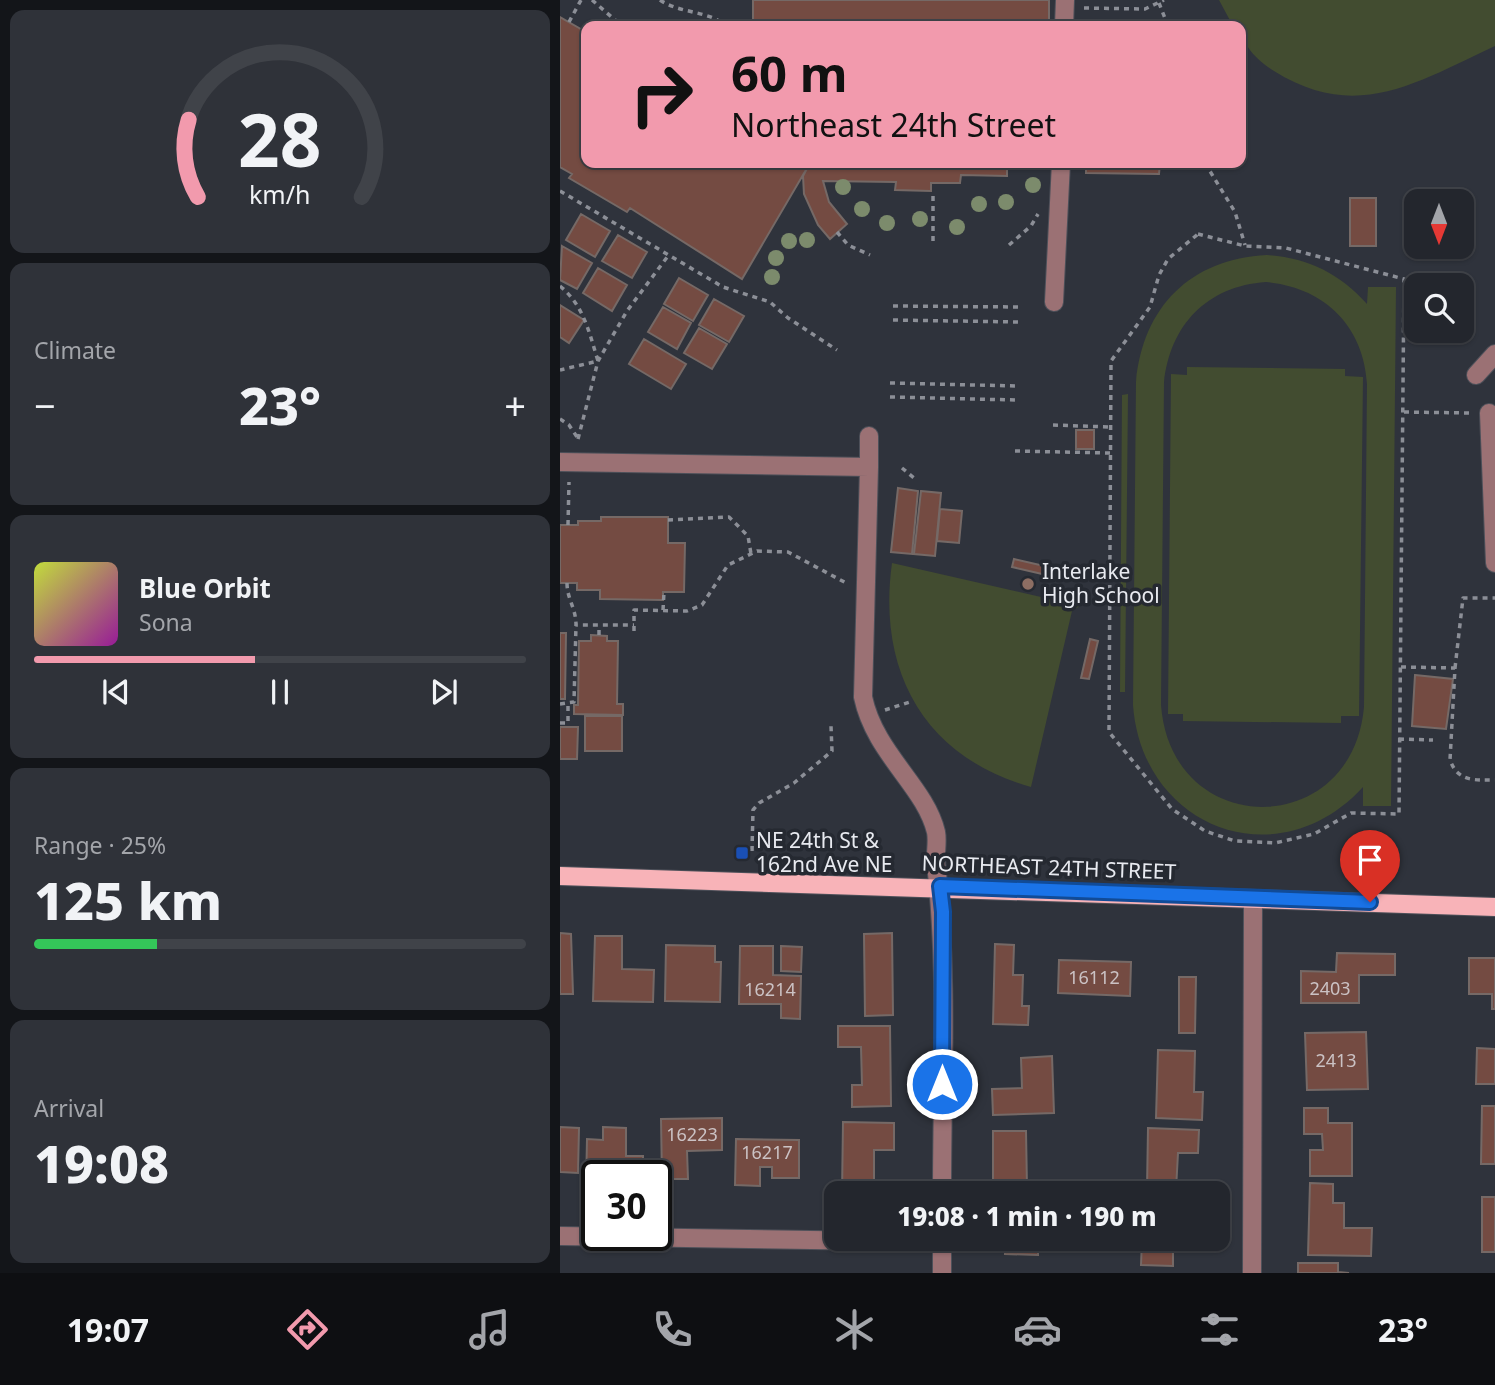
<!DOCTYPE html>
<html lang="en">
<head>
<meta charset="utf-8">
<style>
	:root { --surface:#23262d; --page:#2f3239; --text:#f1f3f6; --muted:#a3a5aa; --line:#404349; --accent:#f29aad }
	body { margin:0; font-family:"Noto Sans",sans-serif; background:var(--page); color:var(--text); height:100vh; display:flex; flex-direction:column; font-size:26px; white-space:nowrap }
	* { box-sizing:border-box; margin:0 }
	p { font-size:23px; color:var(--muted) }
	.icon { flex:none; width:38px; height:38px; fill:none; stroke:currentColor; stroke-width:2; stroke-linecap:round; stroke-linejoin:round }
	.map { position:relative; flex:1; overflow:hidden }
	.details { display:flex; flex-direction:column; gap:10px; padding:10px; background:#131519; width:560px }
	.details>* { flex:none }
	.banner { position:absolute; left:21px; top:21px; width:665px; height:147px; border-radius:14px; box-shadow:0 2px 5px #0004,0 0 0 2px var(--line); background:#f29aad; color:#111; overflow:hidden }
	.needle { width:46px; rotate:180deg }
	.buttons { position:absolute; left:844px; top:189px; display:grid; gap:14px }
	.buttons a { display:grid; place-items:center; width:70px; height:70px; border-radius:14px; background:var(--surface); box-shadow:0 2px 5px #0004,0 0 0 2px var(--line); font-size:35px }
	.speed { position:absolute; left:21px; top:1160px; display:flex; gap:14px; font-size:35px; font-weight:700; text-align:center }
	.speed>* { display:grid; place-content:center; width:91px; height:91px; border-radius:50%; background:var(--surface); box-shadow:0 2px 5px #0004,0 0 0 2px var(--line); line-height:1 }
	.speed .limit { border:4px solid #111; border-radius:10px; background:#fff; color:#111 }
	.pin { position:absolute; display:grid; place-items:center; width:60px; height:60px; color:#fff; margin:-72px -30px; border-radius:50% 50% 50% 0; rotate:-45deg; box-shadow:0 0 7px #0007 }
	.pin .icon { rotate:45deg }
	.me { position:absolute; width:77px; margin:-38px; rotate:0deg; stroke-linejoin:round; filter:drop-shadow(0 0 5px #0008) }
	.turn { display:flex; align-items:center; gap:24px; height:147px; padding:0 35px; font-size:32px }
	.turn .icon { width:91px; height:91px; stroke-width:2.5 }
	.turn b { display:block; font-size:49px; line-height:60px }
	.big { font-size:52px; font-weight:800; line-height:1.1 }
	.details .card { flex:1; display:flex; flex-direction:column; justify-content:center; gap:10px; min-width:0; padding:0 24px; border-radius:14px; background:var(--page) }
	.details .dial { align-items:center; gap:0 }
	.dial svg { height:182px; overflow:visible; fill:none; stroke:var(--line); stroke-width:7; stroke-linecap:round; text-anchor:middle }
	.dial text { fill:var(--text); stroke:none }
	.song { display:flex; align-items:center; gap:21px }
	.cover { width:84px; height:84px; border-radius:10px; background:linear-gradient(135deg,hsl(70 70% 55%),hsl(300 70% 35%)) }
	.played { height:7px; border-radius:4px; background:linear-gradient(90deg,var(--accent) 45%,var(--line) 45%) }
	.keys { display:flex; justify-content:space-around; direction:ltr }
	.heat { display:flex; justify-content:space-between; align-items:center; font-size:38px; direction:ltr }
	.charge { height:10px; border-radius:5px; background:linear-gradient(90deg,#34c759 25%,var(--line) 0) }
	.trip { position:absolute; left:264px; top:1181px; width:406px; height:70px; border-radius:14px; background:var(--surface); box-shadow:0 2px 5px #0004,0 0 0 2px var(--line); font-weight:800; line-height:70px; text-align:center }
	.tabs { display:flex; height:112px; justify-content:space-around; align-items:center; background:#0e0f12; color:var(--muted) }
	.tabs .icon { width:49px; height:49px }
	.tabs .current { color:var(--accent) }
	.tabs b { font-size:32px; color:var(--text) }
	main { display:flex; flex:1; min-height:0 }
	.map>svg:first-child { display:block }
	.green { fill:#424c30; fill-rule:evenodd }
	.building { fill:#744b42; stroke:#756966; stroke-width:2 }
	.lines { fill:none; stroke-linecap:round; stroke-linejoin:round }
	.minor-casing { stroke:#4d5059; stroke-width:20 }
	.major-casing { stroke:#4d5059; stroke-width:20 }
	.path { stroke:#8c8f97; stroke-width:3.5; stroke-dasharray:5 5; stroke-linecap:butt }
	.minor { stroke:#9b7174; stroke-width:18 }
	.major { stroke:#f8b3b8; stroke-width:18 }
	.tree { fill:#7c8b6c }
	.route-casing { stroke:#114b97; stroke-width:18 }
	.route { stroke:#1a73e8; stroke-width:12 }
	.education-dot { fill:#8d6e63; stroke:#252931; stroke-width:2.5 }
	.transit-dot { fill:#1a4fb4; stroke:#252931; stroke-width:2.5 }
	.labels { text-anchor:middle; stroke-width:7; stroke-linejoin:round; paint-order:stroke }
	.number-label { font-size:18px; fill:#cbc2c4 }
	.poi-label { font-size:21px; fill:#e8eaf0; stroke:#252931; text-anchor:start }
	.street-label { font-size:21px; fill:#e8eaf0; stroke:#252931 }
</style>
</head>
<body>
<main>
<section class="details">
<div class="card dial"><svg viewBox="0 0 100 80">
<path d="M14 69A42 42 0 1 1 86 69"/>
<path d="M14 69A42 42 0 0 1 10 35" stroke="#f29aad"/>
<text x="50" y="56" font-size="32" font-weight="700">28</text>
<text x="50" y="72" font-size="11">km/h</text>
</svg></div>
<div class="card"><p>Climate</p>
<div class="heat"><a>−</a><b class="big">23°</b><a>+</a></div>
</div>
<div class="card">
<div class="song"><i class="cover"></i><div><b>Blue Orbit</b><p>Sona</p></div></div>
<div class="played"></div>
<div class="keys"><svg class="icon" aria-label="previous" viewBox="0 0 24 24"><path d="M18 5L8 12l10 7zM5 5v14"/></svg><svg class="icon" aria-label="pause" viewBox="0 0 24 24"><path d="M8 5v14M16 5v14"/></svg><svg class="icon" aria-label="next" viewBox="0 0 24 24"><path d="M6 5l10 7-10 7zM19 5v14"/></svg></div>
</div>
<div class="card"><p>Range · 25%</p><b class="big">125 km</b><div class="charge"></div></div>
<div class="card"><p>Arrival</p><b class="big">19:08</b></div>
</section>
<div class="map">
<svg width="935" height="1273" viewBox="0 0 935 1273">
	<rect width="100%" height="100%" fill="#2f333c"/>
	<!-- green -->
	<path class="green" d="M659,0H935V46C857,82 797,123 714,71C698,61 681,45 681,26H673Z
		M707,255C748,258 779,273 807,304L808,287H836L831,806H803V787C718,880 582,828 573,705L576,382C583,307 630,259 707,255ZM706,282C764,287 804,326 807,384L804,707C792,841 611,840 601,705L604,383C610,325 647,286 706,282Z
		M627,367L785,369V376L803,377L799,716H781V723L623,721V714H608L611,374L627,375Z
		M568,394L565,692H560L562,395Z
		M332,563L507,603L522,596L526,602L512,611L471,787C364,757 317,671 332,563Z"/>
	<!-- building -->
	<path class="building" d="M193,0H489V26H189V22L193,24Z
		M0,17L26,32V163H250L182,279L70,208L67,212L9,178L12,174L0,167Z
		M250,163H447V176L401,175L400,183H371V191L335,190L336,182L263,181L269,202L287,224L270,239L258,225L244,194L243,176Z
		M526,163H600L599,174L526,173Z
		M790,198H816V246H790Z
		M21,214L50,231L35,257L6,240Z
		M58,235L87,252L72,278L42,261Z
		M2,246L32,263L17,289L0,280Z
		M38,268L67,285L52,311L23,293Z
		M119,278L148,295L133,321L104,304Z
		M154,299L184,316L169,342L139,325Z
		M0,305L24,320L9,343L0,337Z
		M103,307L131,323L117,349L88,332Z
		M139,328L167,344L152,369L124,353Z
		M84,339L126,364L111,389L69,364Z
		M516,430H534V449H516Z
		M338,488L358,491L352,554L331,552Z
		M361,491L381,493L375,556L354,554Z
		M380,509L402,511L399,543L377,541Z
		M41,517H108V543H125L124,592H103V600L40,599V590H17V583H0V525H18V521H41Z
		M454,559L493,568L491,576L452,567Z
		M0,633H6L5,699H0Z
		M31,635L47,636V641H58L57,704H63V715L14,714V705H18L19,641H31Z
		M530,639L538,641L529,679L521,678Z
		M855,675L893,679L886,729L852,726Z
		M25,716H62V751H25Z
		M0,727H18L17,759H0Z
		M0,933L11,934L13,994H0Z
		M332,933L333,1015L305,1016L304,934Z
		M35,936H62V969L94,970L93,1002L33,1001Z
		M435,944L454,945L453,975H463L462,1006H469L468,1025L433,1024Z
		M106,945L155,946V962H161L160,1002L105,1001Z
		M180,946H213V975L241,976L240,1019L221,1018V1004H179Z
		M221,946L242,947L241,972L221,971Z
		M777,953L835,954V975H799V1003H741V971L776,972Z
		M909,958H935V1009H932V994H909Z
		M499,960L571,962L570,996L498,993Z
		M619,977H636L635,1033H619Z
		M278,1026H330L331,1106L292,1107V1085H302L301,1047H278Z
		M806,1032L808,1089L747,1090L745,1033Z
		M917,1048L935,1049V1084H916Z
		M598,1050L635,1051L634,1092H643L642,1120L596,1118Z
		M492,1056L494,1113L433,1115L432,1089L462,1088L461,1058Z
		M922,1106H935V1164H921Z
		M744,1108H768V1123H792V1176H750V1150H763L762,1134H744Z
		M162,1118V1150L127,1151L128,1179H102L101,1119Z
		M283,1122L334,1123V1150H314V1194H282Z
		M0,1127L19,1128L18,1173L0,1172Z
		M43,1127L66,1128V1156H83V1176H37V1187H26L27,1139L43,1140Z
		M588,1128L639,1130L638,1153H618L616,1190H587Z
		M433,1131H466L467,1188H433Z
		M176,1139L239,1140V1178H212V1167H200V1186L175,1185Z
		M750,1183L773,1184V1203H784V1228H812L811,1256L748,1255Z
		M922,1197H935V1252H922Z
		M446,1239H478V1255L445,1254Z
		M582,1239H613V1266L581,1265Z
		M738,1263H778V1272L789,1273H738Z"/>
	<g class="lines">
		<defs>
			<path id="minor" d="M504,26L505,0
				M494,302L501,163
				M916,375L935,354
				M929,413L935,563
				M309,436V467
				M0,462L309,467L303,697C315,754 365,786 376,832C378,842 375,853 376,864C388,973 382,1084 382,1194
				M0,1236L382,1242
				M382,1239V1273
				M692,1273L693,899"/>
			<path id="major" d="M0,876L935,907"/>
		</defs>
		<!-- minor casing -->
		<use href="#minor" class="minor-casing"/>
		<!-- major casing -->
		<use href="#major" class="major-casing"/>
		<!-- path -->
		<path class="path" d="M32,0L62,26
			M100,0C121,14 147,10 167,26
			M599,3L608,26
			M524,8L585,9L604,0
			M9,22L21,0
			M645,163L675,212L685,245
			M0,191L163,287L210,302L228,318L277,350
			M373,196V243
			M277,232L288,245L310,255
			M638,234L685,246L726,248L844,279L839,814L791,813L754,834L715,843L675,841L645,831L612,809L549,732L551,361L590,307L599,275L608,259Z
			M449,245L471,226L478,214
			M0,286C24,306 29,332 38,361L0,370
			M333,306L459,307
			M333,320L458,322
			M330,383L457,386
			M330,397L456,400
			M844,412L909,413
			M0,419L9,425L17,437
			M493,425L550,427
			M18,439L38,361L67,311L108,256
			M455,451L550,453
			M342,468L354,478
			M108,520L169,517L188,536L191,554
			M8,525L9,482
			M7,583C7,599 16,608 16,625H74
			M103,610L104,592
			M74,631V610L127,611L142,605L168,565L197,551L228,552L288,584
			M39,635V625
			M841,667L895,668L890,760C898,782 914,780 935,780
			M895,668L903,598H935
			M0,704L14,702L16,625
			M325,710L353,701
			M0,723H8V704
			M839,739L873,740
			M192,851L193,810L199,803L234,783L272,751L271,726"/>
		<!-- minor -->
		<use href="#minor" class="minor"/>
		<!-- major -->
		<use href="#major" class="major"/>
	</g>
	<!-- trees -->
	<g class="tree">
		<circle cx="473" cy="185" r="8"/>
		<circle cx="283" cy="187" r="8"/>
		<circle cx="446" cy="202" r="8"/>
		<circle cx="419" cy="204" r="8"/>
		<circle cx="302" cy="209" r="8"/>
		<circle cx="360" cy="219" r="8"/>
		<circle cx="327" cy="223" r="8"/>
		<circle cx="397" cy="227" r="8"/>
		<circle cx="247" cy="240" r="8"/>
		<circle cx="229" cy="241" r="8"/>
		<circle cx="216" cy="258" r="8"/>
		<circle cx="212" cy="277" r="8"/>
	</g>
	<g class="lines">
		<defs>
			<path id="route" d="M382,1084L383,912L380,886L810,902"/>
		</defs>
		<!-- route casing -->
		<use href="#route" class="route-casing"/>
		<!-- route -->
		<use href="#route" class="route"/>
	</g>
	<!-- markers -->
	<circle class="education-dot" cx="468" cy="584" r="7"/>
	<rect class="transit-dot" x="175" y="846" width="14" height="14" rx="3.5"/>
	<g class="labels">
		<!-- number labels -->
		<g class="number-label">
			<text x="534" y="984">16112</text>
			<text x="770" y="995">2403</text>
			<text x="210" y="996">16214</text>
			<text x="776" y="1067">2413</text>
			<text x="132" y="1141">16223</text>
			<text x="207" y="1159">16217</text>
		</g>
		<!-- poi labels -->
		<g class="poi-label">
			<text x="482" y="579">Interlake<tspan x="482" dy="24">High School</tspan></text>
			<text x="196" y="848">NE 24th St &amp;<tspan x="196" dy="24">162nd Ave NE</tspan></text>
		</g>
		<!-- street labels -->
		<g class="street-label">
			<text transform="translate(489 868) rotate(2)" y="7">NORTHEAST 24TH STREET</text>
		</g>
	</g>
</svg>
<div class="buttons">
<a><svg class="needle" viewBox="-14 -14 28 28"><path d="M0-13l5 13h-10z" fill="#e53935"/><path d="M0 13l5-13h-10z" fill="#a3a5aa"/></svg></a>
<a><svg class="icon" aria-label="search" viewBox="0 0 24 24"><circle cx="10" cy="10" r="6"/><path d="M15 15l6 6"/></svg></a>
</div>
<div class="speed"><div class="limit">30</div></div>
<div class="pin" style="left:810px;top:902px;background:#d93025"><svg class="icon" aria-label="arrive" viewBox="0 0 24 24"><path d="M6 21V4h12l-3 4 3 4H6"/></svg></div>
<svg class="me" style="left:382px;top:1084px" viewBox="-20 -20 40 40"><circle r="17" fill="#1a73e8" stroke="#fff" stroke-width="3"/><path d="M0-11L8 9 0 5-8 9z" fill="#fff"/></svg>
<div class="trip">19:08 · 1 min · 190 m</div>
<div class="banner">
<div class="turn"><svg class="icon" aria-label="right" viewBox="0 0 24 24"><path d="M7 20v-9h11M14 6l5 5-5 5"/></svg><div><b>60 m</b>Northeast 24th Street</div></div>
</div>
</div>
</main>
<nav class="tabs">
<b>19:07</b>
<svg class="icon current" aria-label="directions" viewBox="0 0 24 24"><path d="M12 3l9 9-9 9-9-9zM9 14v-3h6M13 9l2 2-2 2"/></svg>
<svg class="icon" aria-label="music" viewBox="0 0 24 24"><path d="M9 18V5l10-2v13"/><circle cx="6" cy="18" r="3"/><circle cx="16" cy="16" r="3"/></svg>
<svg class="icon" aria-label="phone" viewBox="0 0 24 24"><path d="M5 4h4l2 5-3 2q2 4 5 5l2-3 5 2v4C11 20 4 13 5 4z"/></svg>
<svg class="icon" aria-label="climate" viewBox="0 0 24 24"><path d="M12 3v18M4 7l16 10M4 17L20 7"/></svg>
<svg class="icon" aria-label="car" viewBox="0 0 24 24"><path d="M5 17H2v-5l4-1 3-4h7l3 4 3 1v5h-3M9 17h6M6 11h13"/><circle cx="7" cy="17" r="2"/><circle cx="17" cy="17" r="2"/></svg>
<svg class="icon" aria-label="filters" viewBox="0 0 24 24"><path d="M4 7h16M4 17h16"/><circle cx="9" cy="7" r="2"/><circle cx="15" cy="17" r="2"/></svg>
<b>23°</b>
</nav>
</body>
</html>
